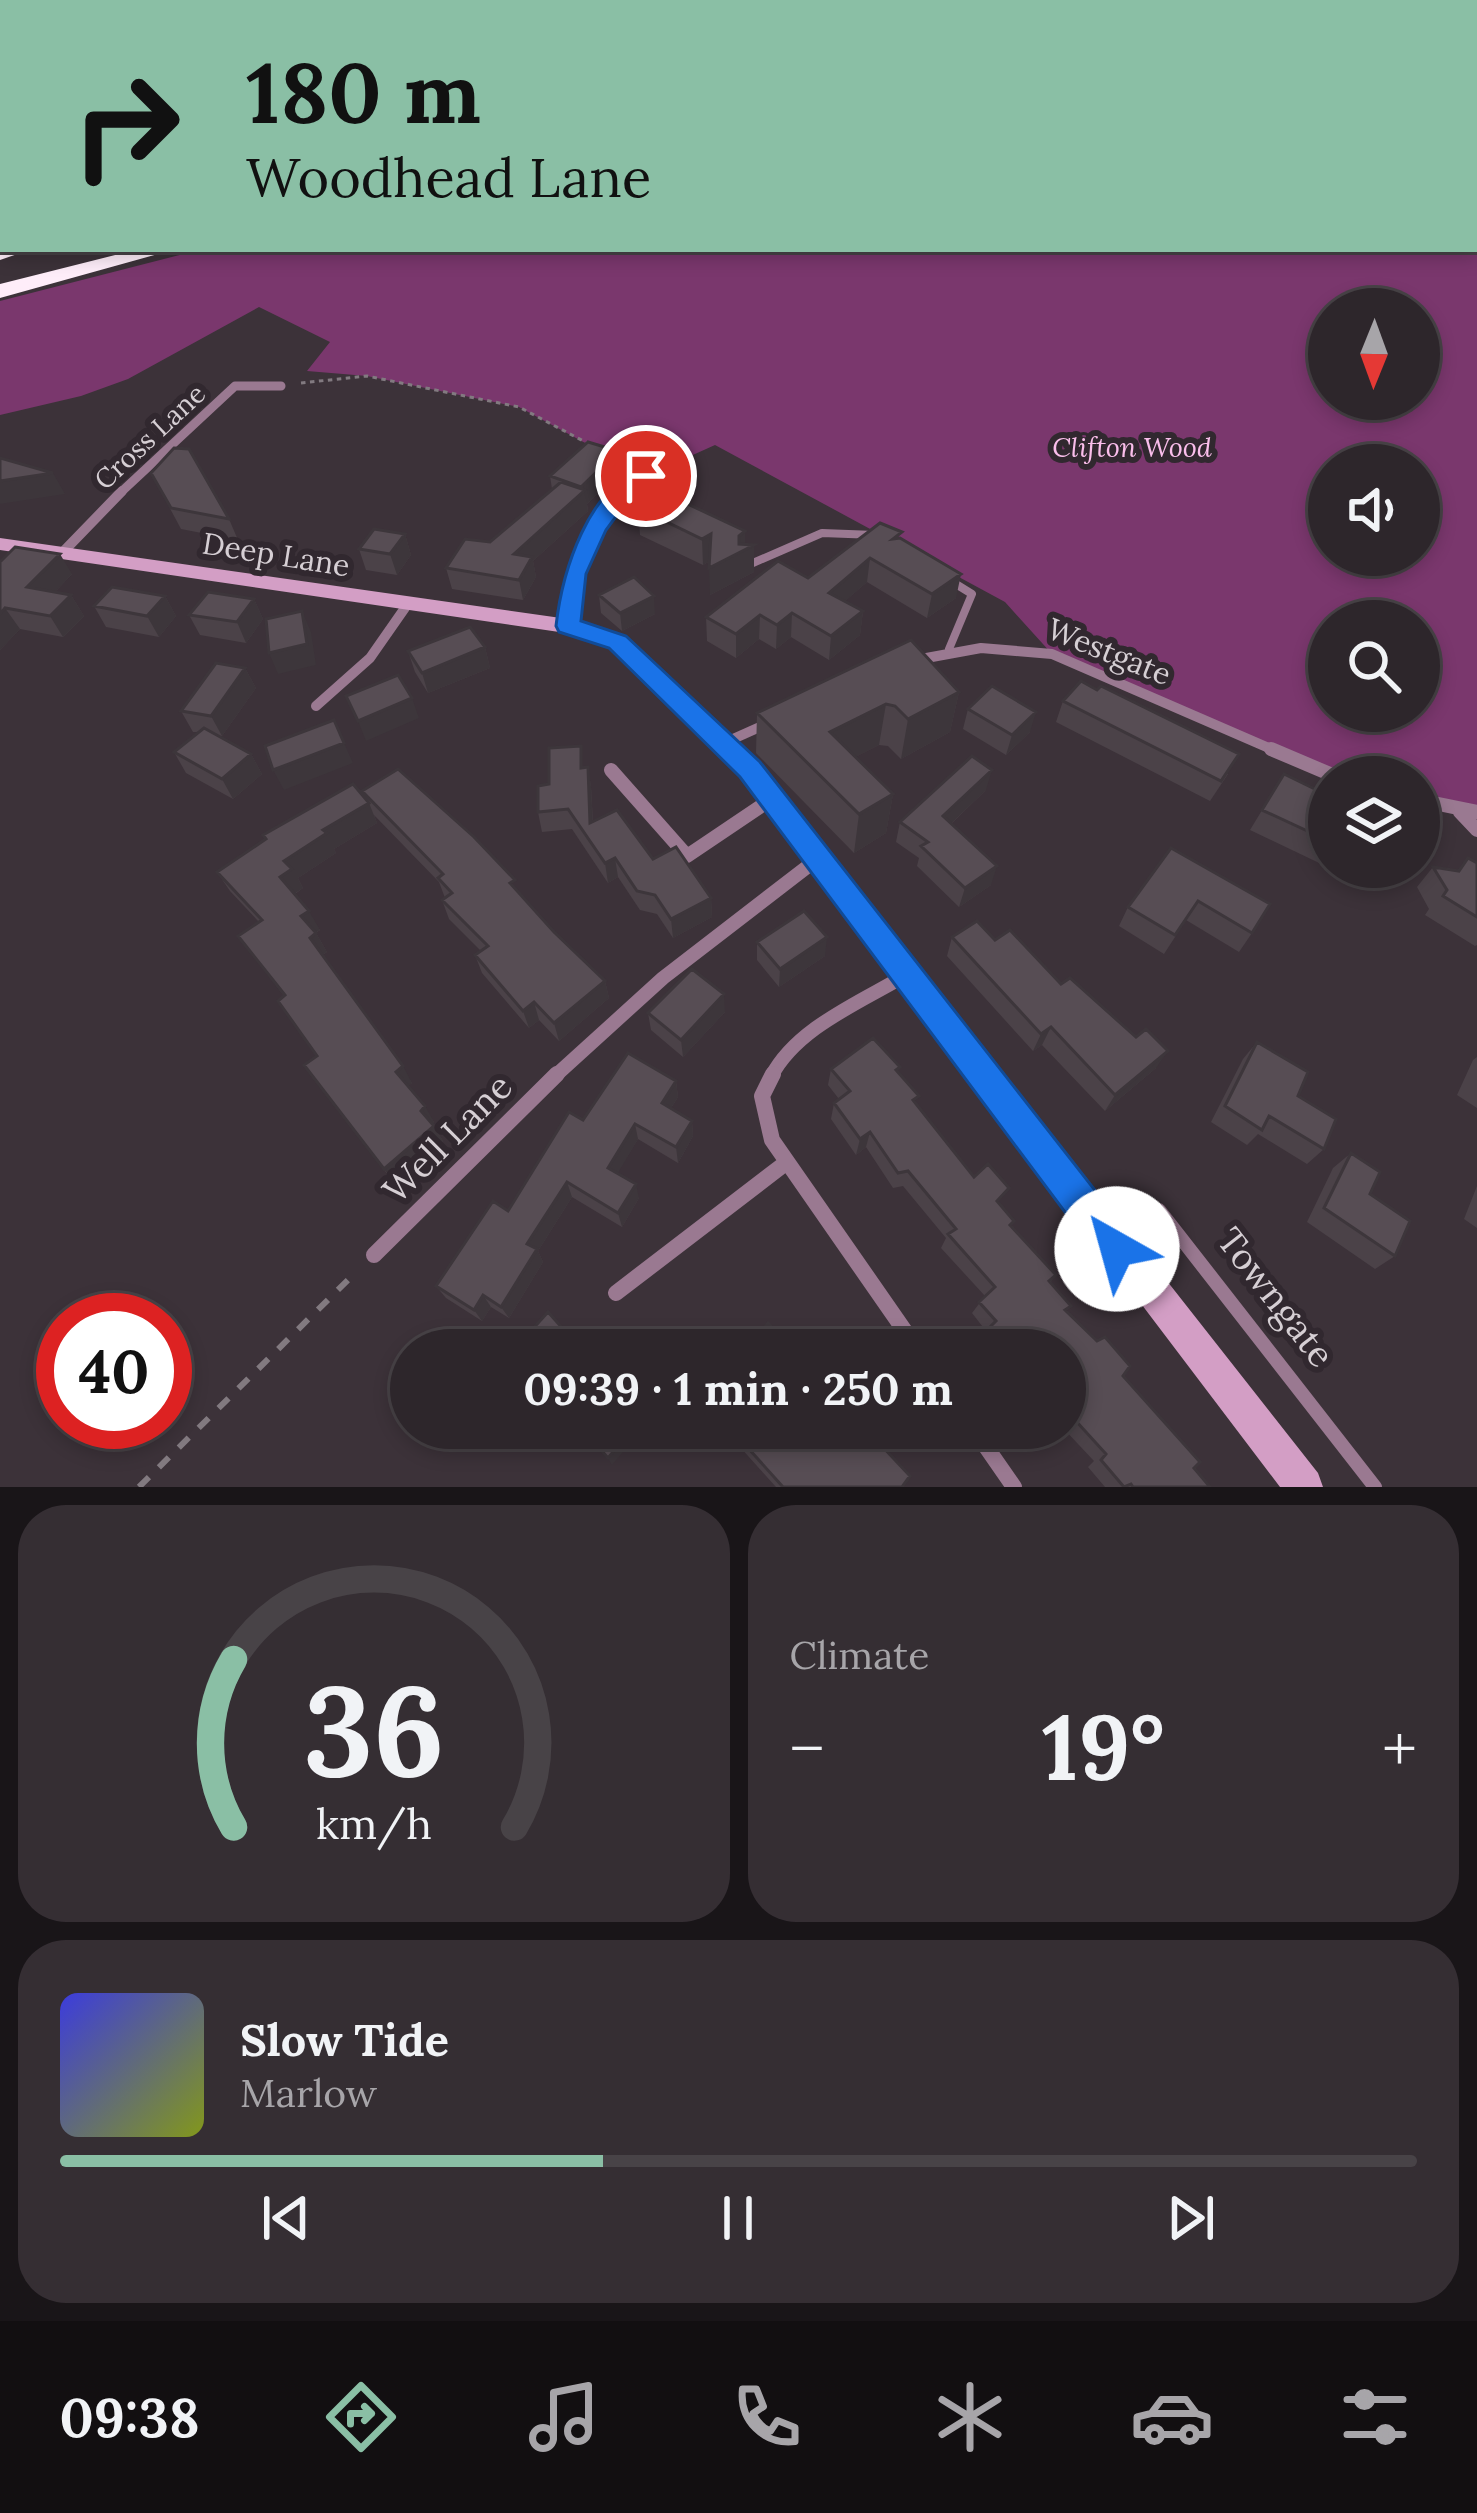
<!DOCTYPE html>
<html lang="en">
<head>
<meta charset="utf-8">
<style>
	:root { --surface:#2d262b; --page:#352e33; --text:#f1f3f6; --muted:#a7a5a9; --line:#484347; --accent:#8abfa5 }
	body { margin:0; font-family:Lora,serif; background:var(--page); color:var(--text); height:100vh; display:flex; flex-direction:column; font-size:45px; white-space:nowrap }
	* { box-sizing:border-box; margin:0 }
	p { font-size:39px; color:var(--muted) }
	.icon { flex:none; width:66px; height:66px; fill:none; stroke:currentColor; stroke-width:2; stroke-linecap:round; stroke-linejoin:round }
	.map { position:relative; height:1487px; overflow:hidden }
	.details { display:flex; flex-direction:column; gap:18px; padding:18px; background:#191518; flex:1 }
	.details>* { flex:none }
	.guide { position:absolute; left:0px; top:0px; width:1479px; height:252px; box-shadow:0 6px 18px #0003,0 0 0 3px var(--line); background:#8abfa5; color:#111; overflow:hidden }
	.needle { width:78px; rotate:181deg }
	.tools { position:absolute; left:1308px; top:288px; display:grid; gap:24px }
	.tools a { display:grid; place-items:center; width:132px; height:132px; border-radius:50%; background:var(--surface); box-shadow:0 6px 18px #0003,0 0 0 3px var(--line); font-size:60px }
	.speed { position:absolute; left:36px; top:1293px; display:flex; gap:24px; font-size:60px; font-weight:700; text-align:center }
	.speed>* { display:grid; place-content:center; width:156px; height:156px; border-radius:50%; background:var(--surface); box-shadow:0 6px 18px #0003,0 0 0 3px var(--line); line-height:1 }
	.speed .limit { border:18px solid #d22; background:#fff; color:#111 }
	.pin { position:absolute; display:grid; place-items:center; width:102px; height:102px; color:#fff; margin:-51px; border:6px solid #fff; border-radius:50%; box-shadow:0 3px 12px #0007 }
	.me { position:absolute; width:132px; margin:-66px; rotate:322deg; stroke-linejoin:round; filter:drop-shadow(0 0 9px #0008) }
	.turn { display:flex; align-items:center; gap:42px; height:252px; padding:0 48px; font-size:54px }
	.turn .icon { width:156px; height:156px; stroke-width:2.5 }
	.turn b { display:block; font-size:84px; line-height:102px }
	.big { font-size:90px; font-weight:700; line-height:1.1 }
	.details .card { flex:1; display:flex; flex-direction:column; justify-content:center; gap:18px; min-width:0; padding:0 42px; border-radius:48px; background:var(--page) }
	.details .dial { align-items:center; gap:0 }
	.dial svg { height:312px; overflow:visible; fill:none; stroke:var(--line); stroke-width:7; stroke-linecap:round; text-anchor:middle }
	.dial text { fill:var(--text); stroke:none }
	.song { display:flex; align-items:center; gap:36px }
	.cover { width:144px; height:144px; border-radius:18px; background:linear-gradient(135deg,hsl(240 70% 55%),hsl(70 70% 35%)) }
	.played { height:12px; border-radius:6px; background:linear-gradient(90deg,var(--accent) 40%,var(--line) 40%) }
	.keys { display:flex; justify-content:space-around; direction:ltr }
	.heat { display:flex; justify-content:space-between; align-items:center; font-size:66px; direction:ltr }
	.details .tiles { flex:1; display:grid; gap:18px; grid-template-columns:1fr 1fr }
	.card:last-child { grid-column:span 2 }
	.trip { position:absolute; left:390px; top:1329px; width:696px; height:120px; border-radius:60px; background:var(--surface); box-shadow:0 6px 18px #0003,0 0 0 3px var(--line); font-weight:700; line-height:120px; text-align:center }
	.tabs { display:flex; height:192px; justify-content:space-around; align-items:center; background:#120f11; color:var(--muted) }
	.tabs .icon { width:84px; height:84px }
	.tabs .selected { color:var(--accent) }
	.tabs b { font-size:54px; color:var(--text) }
	.map>svg:first-child { display:block }
	.green { fill:#7a376d; fill-rule:evenodd }
	.lines { fill:none; stroke-linecap:round; stroke-linejoin:round }
	.path-far1 { stroke:#827a80; stroke-width:3; stroke-dasharray:4.5 4.5; stroke-linecap:butt }
	.path { stroke:#827a80; stroke-width:6; stroke-dasharray:14 14; stroke-linecap:butt }
	.lane-far3 { stroke:#9a7991; stroke-width:4.5 }
	.lane-far2 { stroke:#9a7991; stroke-width:6 }
	.lane-far1 { stroke:#9a7991; stroke-width:8 }
	.lane { stroke:#9a7991; stroke-width:14 }
	.street-far3 { stroke:#9a7991; stroke-width:9 }
	.street-far2 { stroke:#9a7991; stroke-width:10 }
	.street-far1 { stroke:#9a7991; stroke-width:14 }
	.street { stroke:#9a7991; stroke-width:16 }
	.secondary { fill:#d39ec5; fill-rule:evenodd }
	.primary { fill:#ffbaee; fill-rule:evenodd }
	.highway { fill:#feedf9; fill-rule:evenodd }
	.wall { fill:#4b4248 }
	.shaded-wall { fill:#3d363b }
	.building { fill:#574d54; stroke:#3d363b; stroke-width:3 }
	.route { fill:#1a73e8; stroke:#114b97; stroke-width:3 }
	.labels { text-anchor:middle; stroke-width:12; stroke-linejoin:round; paint-order:stroke }
	.far-street-label { font-size:27px; fill:#d6cfd4; stroke:#31282f }
	.far-park-label { font-size:27px; font-style:italic; fill:#fabeeb; stroke:#31282f }
	.street-label { font-size:30px; fill:#d6cfd4; stroke:#31282f }
	.near-street-label { font-size:36px; fill:#d6cfd4; stroke:#31282f }
</style>
</head>
<body>
<div class="map">
<svg width="1477" height="1487" viewBox="0 0 1477 1487">
	<rect width="100%" height="100%" fill="#3c3239"/>
	<!-- green -->
	<path class="green" d="M1477,221V813L1419,800V777H1337L1052,654L1005,602L715,445L646,476L519,407L367,376L307,371L330,342L259,307L128,379L81,396L0,415V301L203,249H1476ZM1329,309H1419V399H1329ZM1329,465H1419V555H1329ZM1329,621H1419V711H1329Z"/>
	<g class="lines">
		<!-- path-far1 -->
		<path class="path-far1" d="M301,383L367,376L519,407L589,444"/>
		<!-- path -->
		<path class="path" d="M139,1487L357,1271"/>
		<!-- lane-far3 -->
		<path class="lane-far3" d="M1293,0L1297,3"/>
		<!-- lane-far2 -->
		<path class="lane-far2" d="M633,480L688,465"/>
		<!-- lane-far1 -->
		<path class="lane-far1" d="M746,566L822,533L875,535
			M949,649L972,594L951,581"/>
		<!-- lane -->
		<path class="lane" d="M1102,1214L1159,1210L1375,1487"/>
		<!-- street-far3 -->
		<path class="street-far3" d="M119,494L235,386H281
			M622,494L633,480"/>
		<!-- street-far2 -->
		<path class="street-far2" d="M63,552L122,491
			M568,626L588,547L625,491
			M910,661L981,648L1052,654L1278,752
			M316,706L370,658L407,605
			M724,743L771,722"/>
		<!-- street-far1 -->
		<path class="street-far1" d="M1271,749L1337,777
			M611,770L687,856L773,798
			M1419,800L1477,812
			M1460,812L1477,830
			M554,1077L663,978L820,857
			M771,1077C796,1028 861,1002 906,975"/>
		<!-- street -->
		<path class="street" d="M773,1074L762,1096L772,1140L918,1350
			M374,1255L557,1074
			M616,1293L787,1162
			M973,1428L1014,1487"/>
		<!-- secondary -->
		<path class="secondary" d="M0,538L568,619L625,637L759,762L1318,1473L1323,1487H1280L741,776L609,647L566,633L0,550Z"/>
		<!-- primary -->
		<path class="primary" d="M1476,202H1477V212H1476Z"/>
		<!-- highway -->
		<path class="highway" d="M667,0H797L665,3Z
			M0,33H3V43H0Z
			M0,220H3V232H0Z
			M0,248L3,249H32L0,260Z
			M139,249H176L0,298V284Z"/>
	</g>
	<!-- wall -->
	<path class="wall" d="M1088,0H1242L1244,3H1090Z
		M1350,0H1477V70L1476,3H1354Z
		M618,451L620,472L587,504L588,511L533,561L536,577L523,600L452,589L446,568L490,542L552,489L550,476Z
		M151,473L229,519L238,540L181,529Z
		M638,508L745,544L754,572L710,595V561L703,565L640,535Z
		M405,534L411,555L397,575L366,570L359,549Z
		M901,538L956,598L927,618L867,582L845,601L863,611L860,635L829,660L791,637L776,649L759,639L736,658L707,641L706,617L808,578Z
		M0,562L72,574L55,592L71,595L84,616L63,637L20,629L0,650Z
		M599,595L655,614L622,631L601,613Z
		M165,596L176,616L159,637L106,627L94,606Z
		M254,599L263,619L246,643L200,635L189,615Z
		M485,647L490,668L428,693L415,672L408,651Z
		M245,668L256,688L222,736H218L251,754L262,774L233,799L186,773L174,752L198,732H193L181,711Z
		M1097,690L1228,774L1210,801L1056,722L1063,701Z
		M959,692L950,732L901,759L888,746L879,745L855,757L893,794L886,833L854,853L756,753L757,713Z
		M968,709L1030,732L1006,755L963,729Z
		M584,767H588L591,787L593,822L711,898L712,917L673,938L657,914L640,910L618,877L608,883L572,829L542,832L538,812L549,784Z
		M1284,774L1329,796V867H1342L1338,872L1250,830Z
		M986,790L951,824L991,885L959,907L917,866L919,858L896,842L900,822Z
		M362,791L518,892L554,932L605,981L609,998L559,1041L539,1020L529,1028L482,973L475,955L481,951L449,919L442,900L445,898L439,882L374,815L377,823L334,849L336,853L298,878L303,888L295,894L320,930L316,933L327,952L322,955L412,1083L408,1086L434,1122L432,1124L443,1141L395,1184L316,1081V1056L284,996L238,936L259,922L230,891L217,872L265,839L263,835L364,798Z
		M1171,848L1252,933L1239,952L1186,920L1164,954L1119,926L1128,907Z
		M1468,858L1477,863V945L1475,946L1425,915L1429,909L1417,887L1433,867L1457,871Z
		M952,937L995,940L1061,984L1156,1068L1105,1111L1042,1045L1033,1051L947,956Z
		M757,942L825,956L779,987L757,960Z
		M725,1012L683,1057L651,1030L648,1013Z
		M1257,1042L1298,1096L1324,1149L1307,1164L1258,1134L1247,1145L1211,1122L1243,1059Z
		M1477,1057V1108L1457,1095L1473,1060Z
		M831,1069L898,1072L916,1104L974,1177L1000,1204L1011,1226L1056,1275L1050,1283L1066,1311L1123,1376L1210,1487H1105L1088,1467L1094,1461L1063,1428H1065V1350H988L979,1340L986,1331L972,1313L985,1296L941,1248L946,1238L903,1186L893,1188L866,1147L856,1155L831,1119L834,1103L839,1099L828,1085Z
		M676,1081L678,1097L671,1108L692,1121L693,1136L678,1163L638,1139L617,1173L639,1198L622,1227L572,1197L538,1251L543,1262L509,1318L491,1307L482,1321L446,1298L436,1286L508,1211L583,1120Z
		M1351,1153L1395,1256L1375,1269L1307,1222L1333,1168Z
		M1477,1186V1228L1464,1219Z
		M723,1428H865L902,1487H776Z"/>
	<!-- shaded-wall -->
	<path class="shaded-wall" d="M618,451L620,472L587,504L588,511L533,561L536,577L523,600L514,554L582,493L581,487Z
		M53,473L65,494L0,504V481Z
		M745,531V550L754,545V572L710,595L709,568Z
		M405,534L411,555L397,575L390,554Z
		M711,534L712,560L703,565L702,539Z
		M60,554L72,574L40,608L27,587Z
		M870,558L867,582L827,617L829,593Z
		M961,574L956,598L927,618L932,594Z
		M71,595L84,616L63,637L50,616Z
		M165,596L176,616L159,637L147,616Z
		M654,596L655,614L622,631L620,613Z
		M254,599L263,619L246,643L237,622Z
		M5,608L20,629L0,650V614Z
		M302,611L311,632L316,665L278,674L269,653Z
		M863,611L860,635L829,660L831,636Z
		M792,613L791,637L776,649L777,625Z
		M760,615L759,639L736,658V634Z
		M485,647L490,668L428,693L422,673Z
		M245,668L256,688L222,736L211,716Z
		M959,692L950,732L901,759L908,719Z
		M412,698L419,718L366,741L358,721Z
		M886,704L879,745L826,772L830,732Z
		M1036,712L1030,732L1006,755L1012,735Z
		M344,743L353,763L284,790L273,770Z
		M251,754L262,774L233,799L222,779Z
		M588,767L591,787L594,843L590,823Z
		M992,770L986,790L938,836L943,816Z
		M893,794L886,833L854,853L859,814Z
		M369,803L377,823L334,849L336,853L298,878L303,888L291,896L280,877L284,861L323,830Z
		M615,858L618,877L608,883L605,863Z
		M997,866L991,885L959,907L965,888Z
		M711,898L712,917L673,938L671,919Z
		M309,911L320,930L312,935L301,916Z
		M316,933L327,952L320,956L310,938Z
		M827,937L825,956L779,987L780,969Z
		M605,981L609,998L559,1041L554,1023Z
		M724,994L725,1012L683,1057L681,1040Z
		M534,1002L539,1020L529,1028L523,1011Z
		M1051,1027L1042,1045L1033,1051L1041,1034Z
		M1168,1051L1156,1068L1105,1111L1115,1095Z
		M403,1066L412,1083L405,1089L396,1072Z
		M676,1081L678,1097L664,1119L662,1103Z
		M425,1106L434,1122L430,1127L421,1111Z
		M692,1121L693,1136L678,1163L676,1147Z
		M635,1124L638,1139L612,1183L608,1168Z
		M434,1126L443,1141L395,1184L384,1169Z
		M870,1132L866,1147L856,1155L860,1139Z
		M567,1182L572,1197L538,1251L543,1262L509,1318L501,1307L527,1244Z
		M636,1184L639,1198L622,1227L618,1213Z
		M483,1295L491,1307L482,1321L474,1310Z
		M633,1428H643L612,1465L608,1458Z"/>
	<!-- building -->
	<path class="building" d="M1109,0H1242L1244,3H1111Z
		M1395,0H1477V38L1476,3H1399Z
		M588,442L618,451L581,487L550,476Z
		M174,448L189,449L229,519L171,508L151,473Z
		M0,458L53,473L0,481Z
		M561,482L585,490L514,554L532,557L519,580L446,568L465,539L490,542Z
		M660,491L745,531L739,536V544L754,545L709,568L711,534L702,539L638,508Z
		M880,523L902,532L893,539L900,538L961,574L932,594L870,558L829,593L863,611L831,636L792,613L777,625L760,615L736,634L706,617L778,561L808,578Z
		M374,529L405,534L390,554L359,549Z
		M15,547L60,554L27,587L71,595L50,616L5,608L0,614V562Z
		M634,577L654,596L620,613L599,595Z
		M112,587L165,596L147,616L94,606Z
		M208,592L254,599L237,622L189,615Z
		M302,611L307,644L269,653L266,619Z
		M470,627L485,647L422,673L408,651Z
		M911,640L959,692L908,719L895,706L886,704L830,732L893,794L859,814L757,713Z
		M216,663L245,668L211,716L181,711Z
		M398,675L412,698L358,721L346,696Z
		M1081,681L1097,690L1101,686L1239,754L1221,781L1063,701Z
		M992,686L1036,712L1012,735L968,709Z
		M334,720L344,743L273,770L265,746Z
		M204,728L251,754L222,779L174,752Z
		M581,746V768L588,767L590,823L617,810L653,859L676,847L711,898L671,919L655,895L637,891L615,858L605,863L568,809L538,812V786L549,784V748Z
		M972,756L992,770L943,816L997,866L965,888L921,846L928,842L900,822Z
		M398,769L474,837L515,880L510,883L554,932L605,981L554,1023L534,1002L523,1011L475,955L488,946L442,900L452,893L438,878L443,874L362,791Z
		M1284,774L1329,796V841L1262,810Z
		M353,784L369,803L323,830L327,833L284,861L292,869L280,877L309,911L301,916L316,933L310,938L403,1066L396,1072L425,1106L421,1111L434,1126L384,1169L304,1065L317,1056L278,1001L285,995L238,936L262,920L217,872L266,839L263,835Z
		M1171,848L1270,904L1252,933L1198,901L1175,935L1128,907Z
		M1468,858L1477,863V917L1443,896L1447,890L1433,867L1459,871Z
		M804,911L827,937L780,969L757,942Z
		M977,921L995,940L1010,930L1061,984L1070,978L1136,1037L1146,1029L1168,1051L1115,1095L1051,1027L1041,1034L952,937Z
		M692,969L724,994L681,1040L648,1013Z
		M873,1038L900,1067L896,1070L919,1096L913,1100L974,1177L988,1164L1009,1188L997,1201L1014,1221L1010,1225L1056,1275L1049,1281L1071,1306L1065,1310L1097,1341L1105,1337L1130,1366L1123,1376L1200,1462L1194,1468L1210,1487H1133L1131,1484L1124,1487L1101,1460L1106,1454L1065,1409V1350H1035L1029,1343L1021,1350H1005L987,1330L996,1321L979,1302L995,1287L948,1234L956,1229L908,1171L898,1173L870,1132L860,1139L834,1103L850,1091L831,1069Z
		M1257,1042L1308,1072L1298,1096L1336,1119L1324,1149L1269,1116L1262,1130L1225,1106Z
		M628,1053L676,1081L662,1103L692,1121L676,1147L635,1124L608,1168L636,1184L618,1213L567,1182L527,1244L537,1249L501,1307L483,1295L474,1310L436,1286L493,1201L508,1211L569,1112L583,1120Z
		M1351,1153L1380,1172L1370,1194L1410,1221L1395,1256L1324,1208Z
		M548,1312L582,1350H544L529,1333Z
		M768,1323L794,1350H745Z
		M609,1342L616,1350H603Z
		M582,1428H633L608,1458Z
		M730,1428H865L910,1476L902,1487H783Z"/>
	<!-- route -->
	<path class="route" d="M646,469L657,476L640,484L606,530L586,574L581,621L626,636L760,762L1130,1235L1136,1249L1130,1263L1117,1268L1103,1263L740,777L609,648L559,632L556,626C562,573 588,484 646,469Z"/>
	<g class="labels">
		<!-- far-street labels -->
		<g class="far-street-label">
			<text transform="translate(150 437) rotate(-43)" y="9">Cross Lane</text>
		</g>
		<!-- far-park labels -->
		<g class="far-park-label">
			<text x="1132" y="457">Clifton Wood</text>
		</g>
		<!-- street labels -->
		<g class="street-label">
			<text transform="translate(276 555) rotate(9)" y="10">Deep Lane</text>
			<text transform="translate(1109 652) rotate(22)" y="10">Westgate</text>
		</g>
		<!-- near-street labels -->
		<g class="near-street-label">
			<text transform="translate(447 1138) rotate(-45)" y="13">Well Lane</text>
			<text transform="translate(1276 1297) rotate(52)" y="13">Towngate</text>
		</g>
	</g>
</svg>
<div class="tools">
<a><svg class="needle" viewBox="-14 -14 28 28"><path d="M0-13l5 13h-10z" fill="#e53935"/><path d="M0 13l5-13h-10z" fill="#a7a5a9"/></svg></a>
<a><svg class="icon" aria-label="sound" viewBox="0 0 24 24"><path d="M4 9h4l5-4v14l-5-4H4zM17 9q2 3 0 6"/></svg></a>
<a><svg class="icon" aria-label="search" viewBox="0 0 24 24"><circle cx="10" cy="10" r="6"/><path d="M15 15l6 6"/></svg></a>
<a><svg class="icon" aria-label="layers" viewBox="0 0 24 24"><path d="M12 4l9 5-9 5-9-5zM3 14l9 5 9-5"/></svg></a>
</div>
<div class="speed"><div class="limit">40</div></div>
<div class="pin" style="left:646px;top:476px;background:#d93025"><svg class="icon" aria-label="arrive" viewBox="0 0 24 24"><path d="M6 21V4h12l-3 4 3 4H6"/></svg></div>
<svg class="me" style="left:1117px;top:1249px" viewBox="-20 -20 40 40"><circle r="19" fill="#fff"/><path d="M0-13L10 11 0 6-10 11z" fill="#1a73e8"/></svg>
<div class="trip">09:39 · 1 min · 250 m</div>
<div class="guide">
<div class="turn"><svg class="icon" aria-label="right" viewBox="0 0 24 24"><path d="M7 20v-9h11M14 6l5 5-5 5"/></svg><div><b>180 m</b>Woodhead Lane</div></div>
</div>
</div>
<section class="details">
<div class="tiles">
<div class="card dial"><svg viewBox="0 0 100 80">
<path d="M14 69A42 42 0 1 1 86 69"/>
<path d="M14 69A42 42 0 0 1 14 26" stroke="#8abfa5"/>
<text x="50" y="56" font-size="32" font-weight="700">36</text>
<text x="50" y="72" font-size="11">km/h</text>
</svg></div>
<div class="card"><p>Climate</p>
<div class="heat"><a>−</a><b class="big">19°</b><a>+</a></div>
</div>
<div class="card">
<div class="song"><i class="cover"></i><div><b>Slow Tide</b><p>Marlow</p></div></div>
<div class="played"></div>
<div class="keys"><svg class="icon" aria-label="previous" viewBox="0 0 24 24"><path d="M18 5L8 12l10 7zM5 5v14"/></svg><svg class="icon" aria-label="pause" viewBox="0 0 24 24"><path d="M8 5v14M16 5v14"/></svg><svg class="icon" aria-label="next" viewBox="0 0 24 24"><path d="M6 5l10 7-10 7zM19 5v14"/></svg></div>
</div>
</div>
</section>
<nav class="tabs">
<b>09:38</b>
<svg class="icon selected" aria-label="directions" viewBox="0 0 24 24"><path d="M12 3l9 9-9 9-9-9zM9 14v-3h6M13 9l2 2-2 2"/></svg>
<svg class="icon" aria-label="music" viewBox="0 0 24 24"><path d="M9 18V5l10-2v13"/><circle cx="6" cy="18" r="3"/><circle cx="16" cy="16" r="3"/></svg>
<svg class="icon" aria-label="phone" viewBox="0 0 24 24"><path d="M5 4h4l2 5-3 2q2 4 5 5l2-3 5 2v4C11 20 4 13 5 4z"/></svg>
<svg class="icon" aria-label="climate" viewBox="0 0 24 24"><path d="M12 3v18M4 7l16 10M4 17L20 7"/></svg>
<svg class="icon" aria-label="car" viewBox="0 0 24 24"><path d="M5 17H2v-5l4-1 3-4h7l3 4 3 1v5h-3M9 17h6M6 11h13"/><circle cx="7" cy="17" r="2"/><circle cx="17" cy="17" r="2"/></svg>
<svg class="icon" aria-label="filters" viewBox="0 0 24 24"><path d="M4 7h16M4 17h16"/><circle cx="9" cy="7" r="2"/><circle cx="15" cy="17" r="2"/></svg>
</nav>
</body>
</html>
